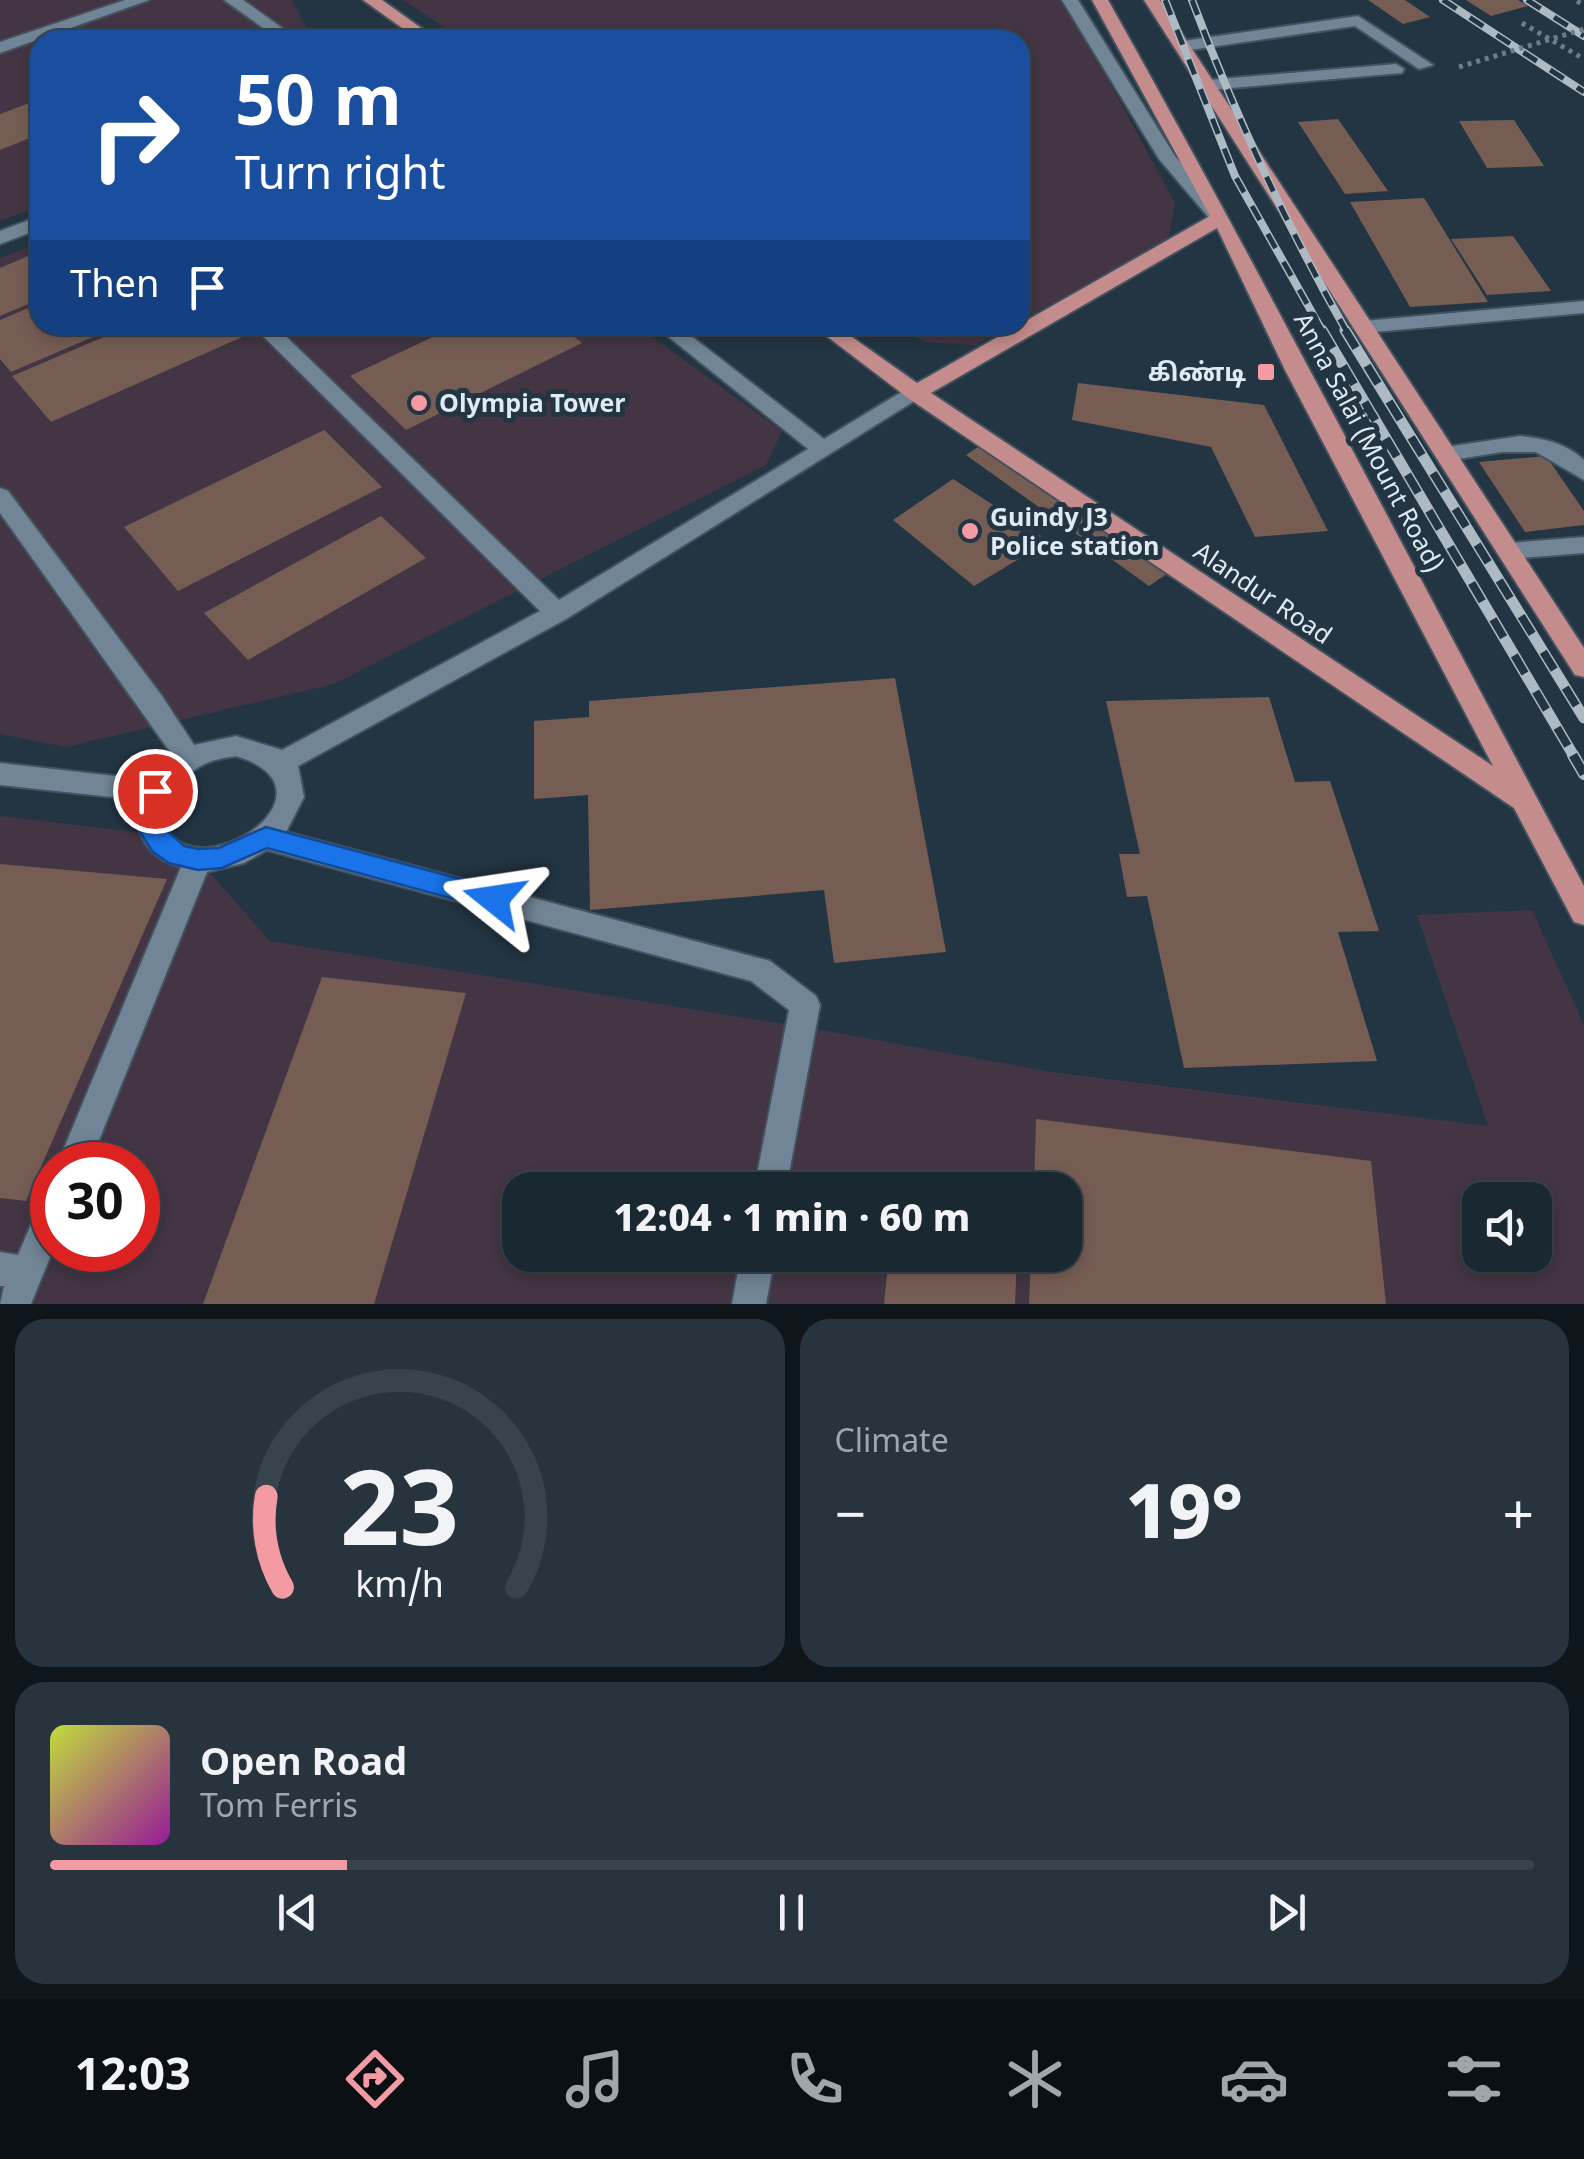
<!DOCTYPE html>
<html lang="en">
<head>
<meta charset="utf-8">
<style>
	:root { --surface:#1a2832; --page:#27343e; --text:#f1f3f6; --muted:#9fa6ac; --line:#38444d; --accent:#f49aa2 }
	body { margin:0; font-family:Georgia,"Noto Sans Tamil",serif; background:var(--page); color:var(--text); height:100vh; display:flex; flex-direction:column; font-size:38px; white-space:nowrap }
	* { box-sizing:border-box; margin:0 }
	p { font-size:32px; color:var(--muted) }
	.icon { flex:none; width:55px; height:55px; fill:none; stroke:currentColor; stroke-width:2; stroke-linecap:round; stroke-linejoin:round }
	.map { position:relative; height:1304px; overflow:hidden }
	.drawer { display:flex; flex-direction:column; gap:15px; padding:15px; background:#0e161c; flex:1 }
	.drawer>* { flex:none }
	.hud { position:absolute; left:30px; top:30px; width:1000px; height:305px; border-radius:30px; box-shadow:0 5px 15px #0003,0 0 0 2px var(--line); background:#1a4fa0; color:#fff; overflow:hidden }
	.controls { position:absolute; left:1462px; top:1182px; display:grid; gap:20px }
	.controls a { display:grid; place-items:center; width:90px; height:90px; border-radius:20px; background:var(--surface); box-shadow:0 5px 15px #0003,0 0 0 2px var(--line); font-size:50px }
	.speed { position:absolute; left:30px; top:1142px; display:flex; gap:20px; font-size:50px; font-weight:700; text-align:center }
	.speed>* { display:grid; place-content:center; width:130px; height:130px; border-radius:50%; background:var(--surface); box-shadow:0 5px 15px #0003,0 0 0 2px var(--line); line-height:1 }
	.speed .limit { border:15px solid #d22; background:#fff; color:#111 }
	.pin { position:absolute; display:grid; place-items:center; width:85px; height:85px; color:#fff; margin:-42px; border:5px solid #fff; border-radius:50%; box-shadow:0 2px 10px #0007 }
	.me { position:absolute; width:110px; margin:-55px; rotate:285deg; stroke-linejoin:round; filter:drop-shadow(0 0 8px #0008) }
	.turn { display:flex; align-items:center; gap:35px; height:210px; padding:0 40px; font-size:45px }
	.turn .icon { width:130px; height:130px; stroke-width:2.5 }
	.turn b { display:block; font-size:70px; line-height:85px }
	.then { display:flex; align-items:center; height:95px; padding:0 40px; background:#0003; gap:20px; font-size:38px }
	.big { font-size:75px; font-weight:800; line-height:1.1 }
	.drawer .card { flex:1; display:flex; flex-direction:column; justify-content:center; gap:15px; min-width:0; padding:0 35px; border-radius:30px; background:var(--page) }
	.drawer .dial { align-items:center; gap:0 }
	.dial svg { height:260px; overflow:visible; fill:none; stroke:var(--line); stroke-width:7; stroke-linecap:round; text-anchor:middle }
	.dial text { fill:var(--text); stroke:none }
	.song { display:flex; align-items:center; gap:30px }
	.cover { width:120px; height:120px; border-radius:15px; background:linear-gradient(135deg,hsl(70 70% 55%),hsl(300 70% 35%)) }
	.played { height:10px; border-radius:5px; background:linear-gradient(90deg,var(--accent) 20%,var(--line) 20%) }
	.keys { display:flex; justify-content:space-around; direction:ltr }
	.heat { display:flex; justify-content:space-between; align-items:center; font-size:55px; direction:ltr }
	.drawer .tiles { flex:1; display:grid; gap:15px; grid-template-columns:1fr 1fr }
	.card:last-child { grid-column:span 2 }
	.trip { position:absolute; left:502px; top:1172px; width:580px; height:100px; border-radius:30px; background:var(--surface); box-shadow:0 5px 15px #0003,0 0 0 2px var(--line); font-weight:800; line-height:100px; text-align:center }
	.tabs { display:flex; height:160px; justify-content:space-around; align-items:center; background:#0a1014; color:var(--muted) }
	.tabs .icon { width:70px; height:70px }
	.tabs .on { color:var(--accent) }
	.tabs b { font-size:45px; color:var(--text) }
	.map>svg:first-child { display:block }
	.industrial { fill:#433543; fill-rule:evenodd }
	.building { fill:#755d54 }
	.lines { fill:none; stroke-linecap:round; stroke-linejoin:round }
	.minor-casing { stroke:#42525e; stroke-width:4 }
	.major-casing { stroke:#42525e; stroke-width:4 }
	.path { stroke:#6d7c88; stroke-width:5; stroke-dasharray:4 5; stroke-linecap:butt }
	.minor { fill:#718596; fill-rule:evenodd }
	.major { fill:#c48c8c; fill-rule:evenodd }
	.rail-far2-casing { stroke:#adbac4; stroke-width:8 }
	.rail-far1-casing { stroke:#adbac4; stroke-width:11 }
	.rail-casing { stroke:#adbac4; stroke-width:12 }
	.rail-far2 { stroke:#233543; stroke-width:5; stroke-dasharray:16; stroke-linecap:butt }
	.rail-far1 { stroke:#233543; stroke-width:8; stroke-dasharray:21; stroke-linecap:butt }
	.rail { stroke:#233543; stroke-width:9; stroke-dasharray:28; stroke-linecap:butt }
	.path-bridge { stroke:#6d7c88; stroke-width:5; stroke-dasharray:4 5; stroke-linecap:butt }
	.route { fill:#1a73e8; stroke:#114b97; stroke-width:2.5 }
	.poi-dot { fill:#f49aa2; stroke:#233543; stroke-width:4 }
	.labels { text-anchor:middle; stroke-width:10; stroke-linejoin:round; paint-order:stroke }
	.poi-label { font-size:25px; font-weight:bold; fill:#dfeaf3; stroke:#233543; text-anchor:start }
	.street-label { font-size:25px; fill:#dfeaf3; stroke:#233543 }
</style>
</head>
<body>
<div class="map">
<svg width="1584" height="1304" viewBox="0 0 1584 1304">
	<rect width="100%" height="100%" fill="#233543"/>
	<!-- industrial -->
	<path class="industrial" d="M0,0H292L313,40H40V206L0,221Z
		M403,0H1065L1175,203L1168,240L1020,321V40H464Z
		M40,243V325H636L782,431L766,465L334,684L66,747L0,734V258Z
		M898,325H1013L975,345L924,342Z
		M0,816L178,837L270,941L833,1032L1051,1072L1488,1126L1417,915L1532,910L1584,1025V1304H0ZM52,1165H138V1250H52ZM520,1190H1065V1255H520ZM1480,1200H1535V1255H1480Z"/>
	<!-- building -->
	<path class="building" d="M1368,0H1405L1430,17L1403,24Z
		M1466,0H1518L1528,6L1491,16Z
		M227,29L243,40H199Z
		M40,99V134L0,150V114Z
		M1338,119L1388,191L1345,194L1298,122Z
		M1514,120L1544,166L1487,168L1459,121Z
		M1424,198L1488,302L1410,307L1350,202Z
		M1513,236L1551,291L1487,295L1451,239Z
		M40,251V299L0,316V268Z
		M40,303V325H121L11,372L0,359V320Z
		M132,325H243L251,333L51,422L12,376Z
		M458,325H560L582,343L406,430L350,376Z
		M1078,383L1264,405L1328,531L1255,537L1211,447L1072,420Z
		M324,430L382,487L178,591L124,527Z
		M984,443L1168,573L1149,586L966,455Z
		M1546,456L1584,511V525L1525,532L1479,462Z
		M953,479L1049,541L974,586L893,520Z
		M381,516L426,558L248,660L204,613Z
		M895,678L946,952L834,963L824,890L590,910L588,795L534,799V721L589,717V701Z
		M1269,697L1295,782L1330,781L1379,931L1338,932L1377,1061L1184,1068L1147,896L1127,897L1119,854H1140L1106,701Z
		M0,864L167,879L26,1201L0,1198Z
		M322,977L466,993L374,1304H203Z
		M1036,1119L1371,1161L1386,1304H1029L1031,1255H1065V1190H1034Z
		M889,1255H1017L1015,1304H884Z"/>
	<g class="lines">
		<defs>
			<path id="minor" d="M125,0H149L0,53V42Z
				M224,0H243L299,40H280Z
				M1062,0H1078L1175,156L1224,211V219H1210L1159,159Z
				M1358,16L1433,65L1419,69L1355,26L1183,51L1175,46L1183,41Z
				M1396,64L1404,69L1402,73L1208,90L1199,85L1208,80Z
				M40,216V229L0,244V231Z
				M1584,301V313L1364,333L1354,327L1364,321Z
				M252,325H274L559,600L808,449L654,325H677L824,439L908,388L916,386L927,393L566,619L298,766L304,797L286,832L770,961L816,996L820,1005L786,1190H754L789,1010L751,981L267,850L244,863L207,872L89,1165H57L181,867C149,859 131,833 140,800L0,785V763L150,780L173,756L0,513V488L8,491L162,696L194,745L236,736L282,750L540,611ZM236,756C331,785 237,864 185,845C143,829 173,782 199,767C210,760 223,758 236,756Z
				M1520,436C1543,438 1566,443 1584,460V480L1536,452H1502L1446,461L1435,454L1446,447Z
				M1584,537V553L1509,559L1497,551L1509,543Z
				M52,1198L53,1250L31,1304H0L4,1286H0V1252L18,1255L40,1203Z
				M741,1255H775L766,1304H732Z"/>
			<path id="major" d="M363,0H382L438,40H419Z
				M1092,0H1108C1272,292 1425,590 1584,886V925L1574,922L1514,808L908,398L812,325H835L917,383L1210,216ZM1217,228L1285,370L1493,766L931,393Z
				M1144,0H1160L1584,648V677L1575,675Z"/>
		</defs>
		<!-- minor casing -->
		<use href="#minor" class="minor-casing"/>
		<!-- major casing -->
		<use href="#major" class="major-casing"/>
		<!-- path -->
		<path class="path" d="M1577,1L1584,5
			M1522,23L1584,59"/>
		<!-- minor -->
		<use href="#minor" class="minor"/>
		<!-- major -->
		<use href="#major" class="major"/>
		<defs>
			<path id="rail-far2" d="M1165,0L1235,176L1323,332
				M1192,0C1235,115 1286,225 1347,332
				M1443,0L1584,92
				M1527,0L1584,36"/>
			<path id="rail-far1" d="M1322,330L1575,758
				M1345,330L1584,718"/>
			<path id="rail" d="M1573,755L1584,774"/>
		</defs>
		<!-- rail-far2 casing -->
		<use href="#rail-far2" class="rail-far2-casing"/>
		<!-- rail-far1 casing -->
		<use href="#rail-far1" class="rail-far1-casing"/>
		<!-- rail casing -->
		<use href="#rail" class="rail-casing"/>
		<!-- rail-far2 -->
		<use href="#rail-far2" class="rail-far2"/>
		<!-- rail-far1 -->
		<use href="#rail-far1" class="rail-far1"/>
		<!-- rail -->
		<use href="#rail" class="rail"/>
		<!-- path-bridge -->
		<path class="path-bridge" d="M1459,67L1584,29"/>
	</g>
	<!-- route -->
	<path class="route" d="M155,781L164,784L167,791L161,810L163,827L184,846L198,849L219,848L266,827L494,888L503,891L507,899L503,907L494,910L267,848L222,868L198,870L169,863L153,852L138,829L137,810L147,784Z"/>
	<!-- markers -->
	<g class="poi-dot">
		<rect x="1256" y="362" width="20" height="20" rx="5"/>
		<circle cx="419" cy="403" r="10"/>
		<circle cx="970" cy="531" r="10"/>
	</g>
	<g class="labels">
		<!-- poi labels -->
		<g class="poi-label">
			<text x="1246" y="381" text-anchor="end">கிண்டி</text>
			<text x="439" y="412">Olympia Tower</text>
			<text x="990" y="526">Guindy J3<tspan x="990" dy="29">Police station</tspan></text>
		</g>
		<!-- street labels -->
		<g class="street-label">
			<text transform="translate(1369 442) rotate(62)" y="9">Anna Salai (Mount Road)</text>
			<text transform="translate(1263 593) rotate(34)" y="9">Alandur Road</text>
		</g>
	</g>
</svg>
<div class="controls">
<a><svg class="icon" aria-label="sound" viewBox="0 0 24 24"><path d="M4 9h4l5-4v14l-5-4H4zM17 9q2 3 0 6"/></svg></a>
</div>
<div class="speed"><div class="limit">30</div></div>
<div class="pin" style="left:155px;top:791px;background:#d93025"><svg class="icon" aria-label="arrive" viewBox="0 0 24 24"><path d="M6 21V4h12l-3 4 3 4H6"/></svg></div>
<svg class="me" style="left:494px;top:899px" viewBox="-20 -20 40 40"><path d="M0-17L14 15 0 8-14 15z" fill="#1a73e8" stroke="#fff" stroke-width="4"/></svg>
<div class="trip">12:04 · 1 min · 60 m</div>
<div class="hud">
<div class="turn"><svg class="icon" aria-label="right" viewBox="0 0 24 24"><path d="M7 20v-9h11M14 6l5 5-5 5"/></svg><div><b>50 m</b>Turn right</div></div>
<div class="then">Then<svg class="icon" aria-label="arrive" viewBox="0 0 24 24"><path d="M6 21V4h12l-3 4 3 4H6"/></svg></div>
</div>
</div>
<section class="drawer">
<div class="tiles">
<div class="card dial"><svg viewBox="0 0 100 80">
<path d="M14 69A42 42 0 1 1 86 69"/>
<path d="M14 69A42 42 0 0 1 9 41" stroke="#f49aa2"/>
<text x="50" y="56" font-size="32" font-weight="700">23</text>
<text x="50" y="72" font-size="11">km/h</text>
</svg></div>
<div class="card"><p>Climate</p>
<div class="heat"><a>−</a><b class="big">19°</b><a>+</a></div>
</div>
<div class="card">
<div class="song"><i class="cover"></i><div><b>Open Road</b><p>Tom Ferris</p></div></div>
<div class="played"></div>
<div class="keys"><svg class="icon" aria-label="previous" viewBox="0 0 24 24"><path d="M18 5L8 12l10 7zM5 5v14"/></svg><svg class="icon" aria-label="pause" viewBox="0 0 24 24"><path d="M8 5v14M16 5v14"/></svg><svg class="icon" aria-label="next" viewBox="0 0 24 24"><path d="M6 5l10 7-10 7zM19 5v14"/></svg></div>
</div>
</div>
</section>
<nav class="tabs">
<b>12:03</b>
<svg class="icon on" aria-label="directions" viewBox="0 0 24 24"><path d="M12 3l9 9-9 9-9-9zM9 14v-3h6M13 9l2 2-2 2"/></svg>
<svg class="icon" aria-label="music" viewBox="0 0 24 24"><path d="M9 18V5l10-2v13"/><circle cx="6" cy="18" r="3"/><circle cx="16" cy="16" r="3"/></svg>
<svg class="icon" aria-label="phone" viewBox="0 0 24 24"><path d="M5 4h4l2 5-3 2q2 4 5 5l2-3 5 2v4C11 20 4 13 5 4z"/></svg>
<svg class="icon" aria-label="climate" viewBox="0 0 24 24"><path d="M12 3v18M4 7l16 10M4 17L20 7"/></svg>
<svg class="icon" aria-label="car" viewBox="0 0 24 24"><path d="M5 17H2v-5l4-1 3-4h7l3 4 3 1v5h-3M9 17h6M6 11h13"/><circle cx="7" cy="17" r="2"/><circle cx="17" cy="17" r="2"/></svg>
<svg class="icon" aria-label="filters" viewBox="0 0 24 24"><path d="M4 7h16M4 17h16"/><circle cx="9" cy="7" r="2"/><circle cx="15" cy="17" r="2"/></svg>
</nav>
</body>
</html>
